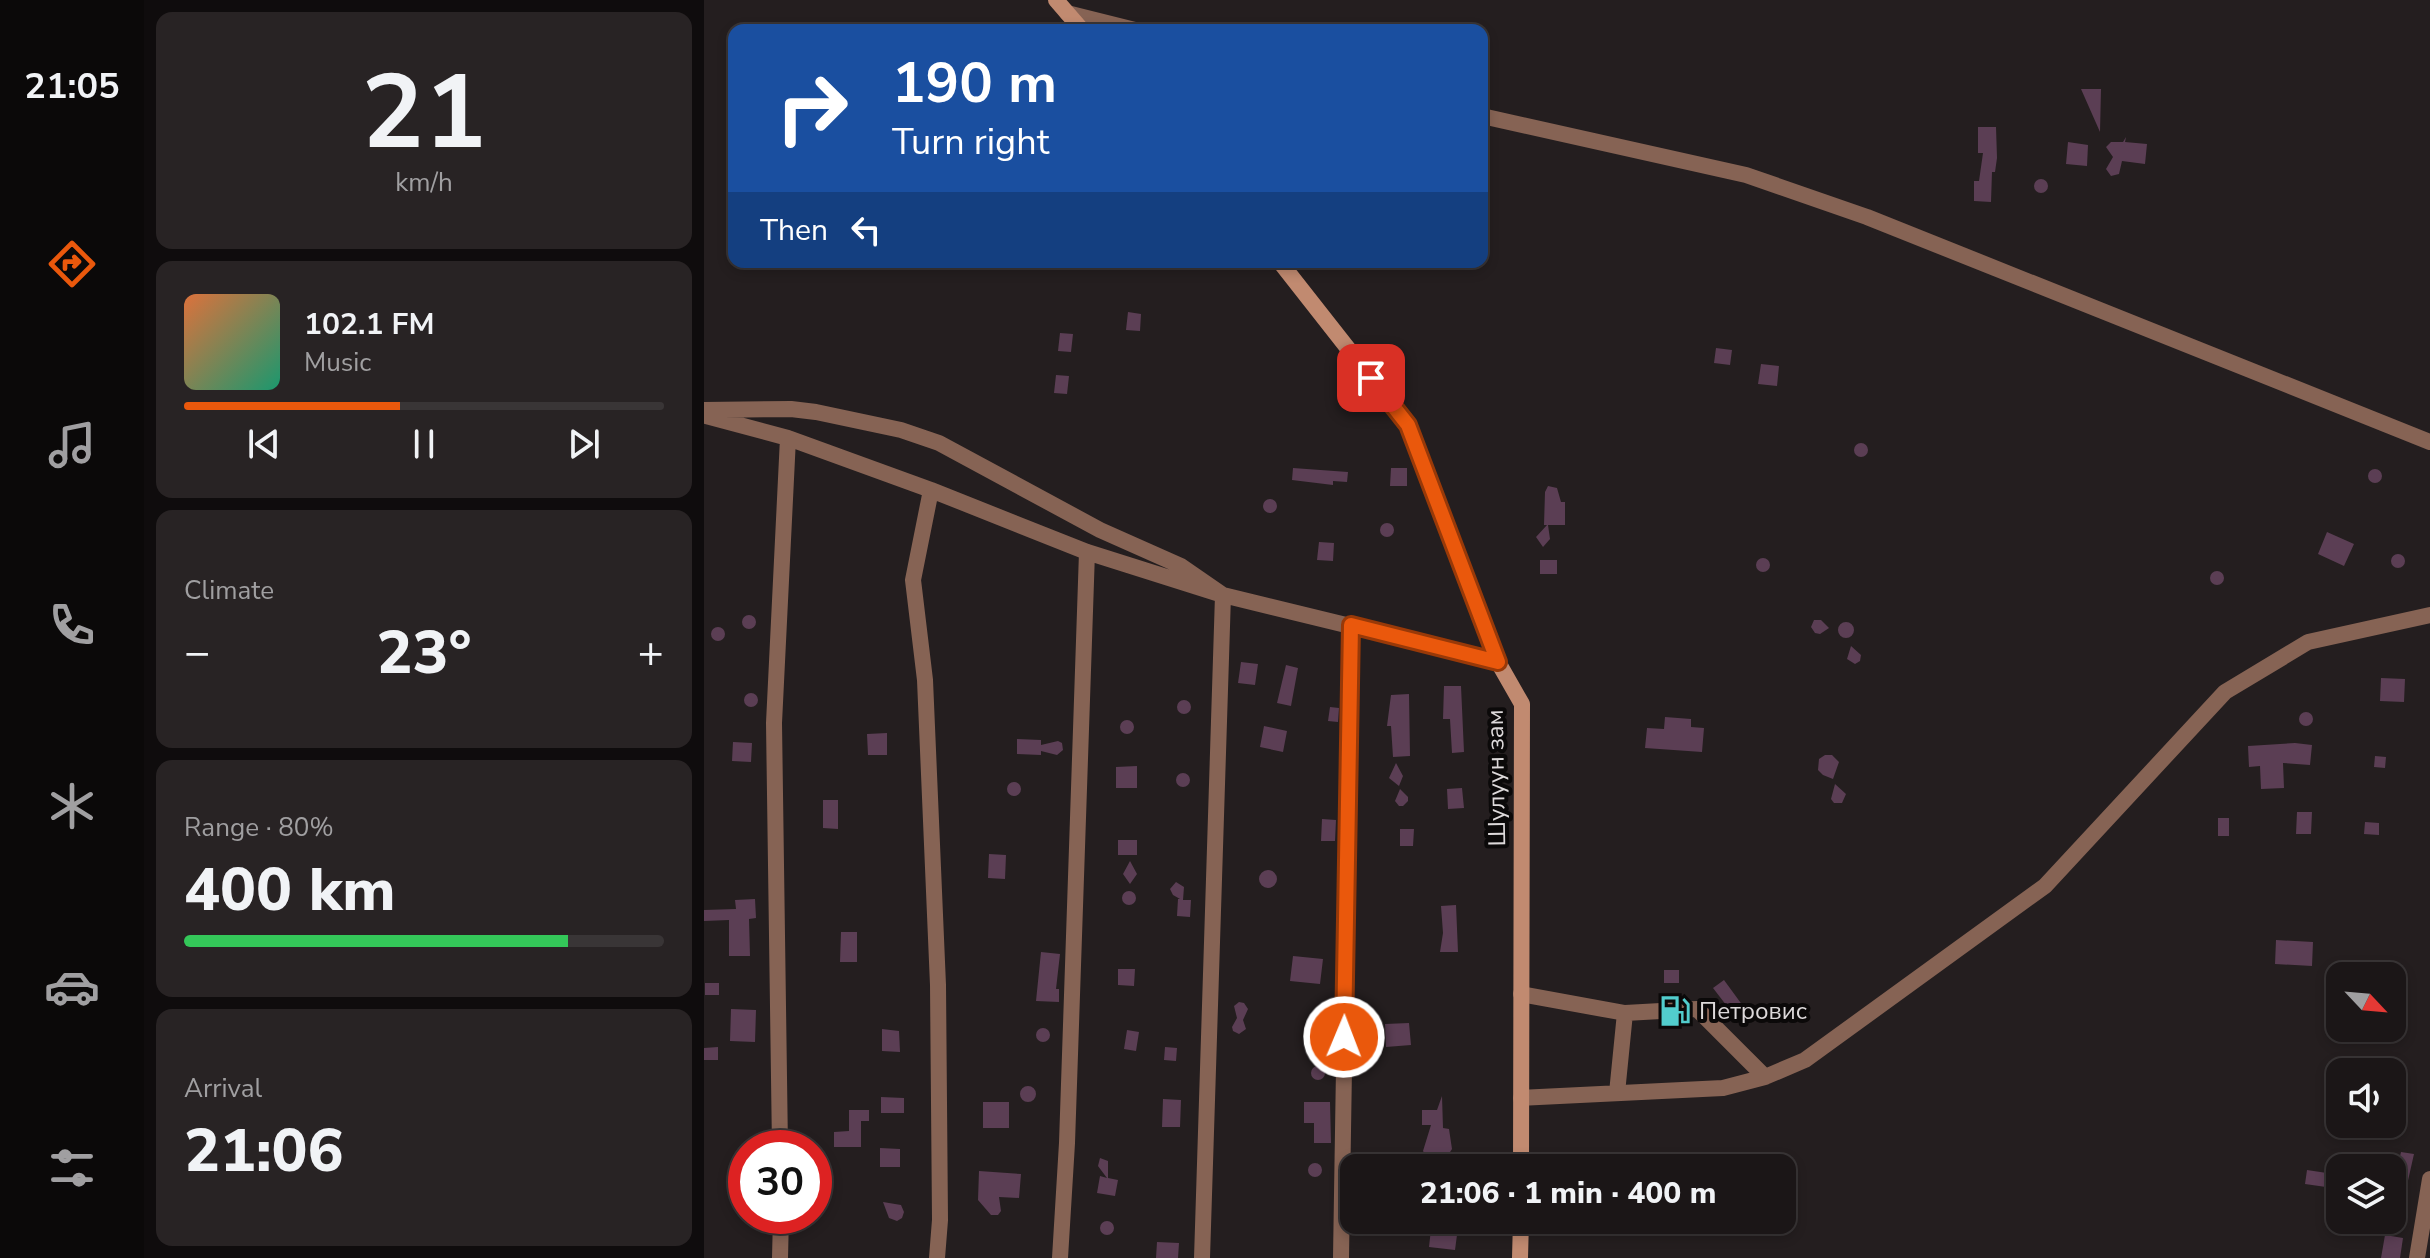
<!DOCTYPE html>
<html lang="en">
<head>
<meta charset="utf-8">
<style>
	:root { --surface:#1b1617; --page:#282324; --text:#f1f3f6; --muted:#a09fa1; --line:#393536; --accent:#ea580c }
	body { margin:0; font-family:"Nunito Sans",sans-serif; background:var(--page); color:var(--text); height:100vh; display:flex; flex-direction:column; font-size:30px; white-space:nowrap }
	* { box-sizing:border-box; margin:0 }
	p { font-size:26px; color:var(--muted) }
	.icon { flex:none; width:44px; height:44px; fill:none; stroke:currentColor; stroke-width:2; stroke-linecap:round; stroke-linejoin:round }
	.map { position:relative; flex:1; overflow:hidden }
	.drawer { display:flex; flex-direction:column; gap:12px; padding:12px; background:#0f0c0d; width:560px }
	.drawer>* { flex:none }
	.guide { position:absolute; left:24px; top:24px; width:760px; height:244px; border-radius:16px; box-shadow:0 4px 12px #0003,0 0 0 2px var(--line); background:#1a4fa0; color:#fff; overflow:hidden }
	.needle { width:52px; rotate:116deg }
	.fabs { position:absolute; left:1622px; top:962px; display:grid; gap:16px }
	.fabs a { display:grid; place-items:center; width:80px; height:80px; border-radius:16px; background:var(--surface); box-shadow:0 4px 12px #0003,0 0 0 2px var(--line); font-size:40px }
	.speed { position:absolute; left:24px; top:1130px; display:flex; gap:16px; font-size:40px; font-weight:700; text-align:center }
	.speed>* { display:grid; place-content:center; width:104px; height:104px; border-radius:50%; background:var(--surface); box-shadow:0 4px 12px #0003,0 0 0 2px var(--line); line-height:1 }
	.speed .limit { border:12px solid #d22; background:#fff; color:#111 }
	.pin { position:absolute; display:grid; place-items:center; width:68px; height:68px; color:#fff; margin:-34px; border-radius:16px; box-shadow:0 4px 12px #0006 }
	.me { position:absolute; width:88px; margin:-44px; rotate:1deg; stroke-linejoin:round; filter:drop-shadow(0 0 6px #0008) }
	.turn { display:flex; align-items:center; gap:28px; height:168px; padding:0 32px; font-size:36px }
	.turn .icon { width:104px; height:104px; stroke-width:2.5 }
	.turn b { display:block; font-size:56px; line-height:68px }
	.then { display:flex; align-items:center; height:76px; padding:0 32px; background:#0003; gap:16px; font-size:30px }
	.big { font-size:60px; font-weight:800; line-height:1.1 }
	.drawer .tile { flex:1; display:flex; flex-direction:column; justify-content:center; gap:12px; min-width:0; padding:0 28px; border-radius:16px; background:var(--page) }
	.drawer .dial { align-items:center; gap:0 }
	.dial b { font-size:104px; line-height:1 }
	.song { display:flex; align-items:center; gap:24px }
	.cover { width:96px; height:96px; border-radius:12px; background:linear-gradient(135deg,hsl(20 70% 55%),hsl(160 70% 35%)) }
	.played { height:8px; border-radius:4px; background:linear-gradient(90deg,var(--accent) 45%,var(--line) 45%) }
	.keys { display:flex; justify-content:space-around; direction:ltr }
	.heat { display:flex; justify-content:space-between; align-items:center; font-size:44px; direction:ltr }
	.charge { height:12px; border-radius:6px; background:linear-gradient(90deg,#34c759 80%,var(--line) 0) }
	.trip { position:absolute; left:636px; top:1154px; width:456px; height:80px; border-radius:16px; background:var(--surface); box-shadow:0 4px 12px #0003,0 0 0 2px var(--line); font-weight:800; line-height:80px; text-align:center }
	main { display:flex; flex:1; min-height:0 }
	.tabs { display:flex; flex-direction:column; width:144px; justify-content:space-around; align-items:center; background:#0b0909; color:var(--muted) }
	.tabs .icon { width:56px; height:56px }
	.tabs .selected { color:var(--accent) }
	.tabs b { font-size:36px; color:var(--text) }
	.map>svg:first-child { display:block }
	.building { fill:#5b3e54 }
	.lines { fill:none; stroke-linecap:round; stroke-linejoin:round }
	.street { stroke:#866354; stroke-width:16 }
	.secondary { stroke:#c18a70; stroke-width:16 }
	.route-casing { stroke:#983908; stroke-width:20 }
	.route { stroke:#ea580c; stroke-width:14 }
	.labels { text-anchor:middle; stroke-width:8; stroke-linejoin:round; paint-order:stroke }
	.street-label { font-size:24px; fill:#ddd9da; stroke:#0b0909 }
	.poi-label { font-size:24px; fill:#ddd9da; stroke:#0b0909; text-anchor:start }
</style>
</head>
<body>
<main>
<nav class="tabs">
<b>21:05</b>
<svg class="icon selected" aria-label="directions" viewBox="0 0 24 24"><path d="M12 3l9 9-9 9-9-9zM9 14v-3h6M13 9l2 2-2 2"/></svg>
<svg class="icon" aria-label="music" viewBox="0 0 24 24"><path d="M9 18V5l10-2v13"/><circle cx="6" cy="18" r="3"/><circle cx="16" cy="16" r="3"/></svg>
<svg class="icon" aria-label="phone" viewBox="0 0 24 24"><path d="M5 4h4l2 5-3 2q2 4 5 5l2-3 5 2v4C11 20 4 13 5 4z"/></svg>
<svg class="icon" aria-label="climate" viewBox="0 0 24 24"><path d="M12 3v18M4 7l16 10M4 17L20 7"/></svg>
<svg class="icon" aria-label="car" viewBox="0 0 24 24"><path d="M5 17H2v-5l4-1 3-4h7l3 4 3 1v5h-3M9 17h6M6 11h13"/><circle cx="7" cy="17" r="2"/><circle cx="17" cy="17" r="2"/></svg>
<svg class="icon" aria-label="filters" viewBox="0 0 24 24"><path d="M4 7h16M4 17h16"/><circle cx="9" cy="7" r="2"/><circle cx="15" cy="17" r="2"/></svg>
</nav>
<section class="drawer">
<div class="tile dial"><b>21</b><p>km/h</p></div>
<div class="tile">
<div class="song"><i class="cover"></i><div><b>102.1 FM</b><p>Music</p></div></div>
<div class="played"></div>
<div class="keys"><svg class="icon" aria-label="previous" viewBox="0 0 24 24"><path d="M18 5L8 12l10 7zM5 5v14"/></svg><svg class="icon" aria-label="pause" viewBox="0 0 24 24"><path d="M8 5v14M16 5v14"/></svg><svg class="icon" aria-label="next" viewBox="0 0 24 24"><path d="M6 5l10 7-10 7zM19 5v14"/></svg></div>
</div>
<div class="tile"><p>Climate</p>
<div class="heat"><a>−</a><b class="big">23°</b><a>+</a></div>
</div>
<div class="tile"><p>Range · 80%</p><b class="big">400 km</b><div class="charge"></div></div>
<div class="tile"><p>Arrival</p><b class="big">21:06</b></div>
</section>
<div class="map">
<svg width="1726" height="1258" viewBox="0 0 1726 1258">
	<rect width="100%" height="100%" fill="#241e1f"/>
	<!-- building -->
	<path class="building" d="M1377,89H1397L1396,132Z
		M1274,127H1292L1293,158L1291,172H1288L1287,202L1270,201V181H1275L1279,153H1274Z
		M1422,137L1421,142L1443,144L1441,164L1418,161L1415,174L1407,176L1402,169L1409,157L1402,147L1407,142H1419Z
		M1364,142L1384,145L1383,166L1362,164Z
		M1330 186a7 7 0 1 1 14 0a7 7 0 1 1-14 0Z
		M424,312L437,314L436,331L422,330Z
		M356,333L369,334L367,352L354,351Z
		M1012,348L1028,350L1026,365L1010,363Z
		M1057,364L1075,366L1073,386L1054,384Z
		M352,375L365,376L363,394L350,393Z
		M1150 450a7 7 0 1 1 14 0a7 7 0 1 1-14 0Z
		M589,468L644,472L643,482L629,481V485L588,480Z
		M687,468H703V486H686Z
		M1664 476a7 7 0 1 1 14 0a7 7 0 1 1-14 0Z
		M844,486L853,488L857,502H861V525H844L846,539L839,547L832,537L843,525H840L841,492Z
		M559 506a7 7 0 1 1 14 0a7 7 0 1 1-14 0Z
		M676 530a7 7 0 1 1 14 0a7 7 0 1 1-14 0Z
		M1623,532L1650,544L1640,566L1614,554Z
		M615,542L630,543L629,561L613,560Z
		M1687 561a7 7 0 1 1 14 0a7 7 0 1 1-14 0Z
		M1052 565a7 7 0 1 1 14 0a7 7 0 1 1-14 0Z
		M836,560H853V574H836Z
		M1506 578a7 7 0 1 1 14 0a7 7 0 1 1-14 0Z
		M38 622a7 7 0 1 1 14 0a7 7 0 1 1-14 0Z
		M1110,620H1117L1125,628L1116,634L1111,633L1107,627Z
		M1134 630a8 8 0 1 1 16 0a8 8 0 1 1-16 0Z
		M7 634a7 7 0 1 1 14 0a7 7 0 1 1-14 0Z
		M1147,646L1157,655L1156,661L1151,664L1143,659Z
		M537,662L554,664L551,685L534,683Z
		M582,665L594,668L587,706L573,703Z
		M1677,678L1701,679L1700,702L1676,701Z
		M740,686H757L760,752L748,753L746,719H739Z
		M40 700a7 7 0 1 1 14 0a7 7 0 1 1-14 0Z
		M705,694L706,756L689,757L687,726H683L687,695Z
		M473 707a7 7 0 1 1 14 0a7 7 0 1 1-14 0Z
		M626,707L635,708L634,722L624,721Z
		M1595 719a7 7 0 1 1 14 0a7 7 0 1 1-14 0Z
		M961,717L987,719V727L1000,728L998,752L941,748L943,728L960,729Z
		M416 727a7 7 0 1 1 14 0a7 7 0 1 1-14 0Z
		M560,726L583,731L579,752L556,747Z
		M183,733V755H164L163,734Z
		M313,739L337,740V745L354,741L358,743L359,750L353,755L337,751V755L313,754Z
		M29,742L48,743L47,762L28,761Z
		M1591,743L1608,745L1606,765L1579,763L1580,788L1557,789L1556,766L1545,767L1544,746Z
		M1121,755H1128L1135,762L1129,779L1119,775L1114,770L1115,759Z
		M1671,756L1682,757L1681,768L1670,767Z
		M692,763L699,776L695,786L685,778Z
		M433,766V788H412V767Z
		M472 780a7 7 0 1 1 14 0a7 7 0 1 1-14 0Z
		M303 789a7 7 0 1 1 14 0a7 7 0 1 1-14 0Z
		M1131,784L1142,794L1138,803H1130L1127,799Z
		M758,788L760,808L744,809L743,789Z
		M696,789L704,797V801L699,806H695L691,801Z
		M119,800H134V829L119,828Z
		M1593,812H1608L1607,834H1592Z
		M1514,818H1525V836H1514Z
		M618,819L632,820L631,841H617Z
		M1661,822L1675,823V835L1660,834Z
		M696,829H710L709,846H696Z
		M414,840H433V855H414Z
		M285,854L302,855L301,879L284,878Z
		M426,861L433,874L426,884L419,874Z
		M555 879a9 9 0 1 1 18 0a9 9 0 1 1-18 0Z
		M472,882L480,887L479,900H487L486,917L473,916L474,899H476L469,895L466,889Z
		M418 898a7 7 0 1 1 14 0a7 7 0 1 1-14 0Z
		M51,899L52,918L45,919L46,956H25V920L0,921V910L32,909L31,900Z
		M752,905L754,952H736L739,933L737,906Z
		M137,932H153V962H136Z
		M1572,940L1609,942L1608,966L1571,964Z
		M337,952L356,954L352,989H355V1002L332,1001Z
		M589,956L619,959L616,984L586,981Z
		M414,969H431L430,986L414,985Z
		M960,970H975V983H960Z
		M1020,980L1039,1006L1029,1014L1009,988Z
		M1,983H15V995H1Z
		M535,1002L540,1003L544,1009L539,1020L542,1029L535,1034L529,1031L528,1027L533,1018L530,1006Z
		M27,1009L52,1010L51,1042L26,1041Z
		M705,1023L707,1045L682,1047L681,1024Z
		M332 1035a7 7 0 1 1 14 0a7 7 0 1 1-14 0Z
		M178,1029L195,1031L196,1052L178,1051Z
		M423,1030L435,1032L432,1051L420,1049Z
		M14,1047V1060H0V1048Z
		M461,1047L473,1048L472,1061L460,1060Z
		M607 1073a7 7 0 1 1 14 0a7 7 0 1 1-14 0Z
		M316 1094a8 8 0 1 1 16 0a8 8 0 1 1-16 0Z
		M738,1096L739,1128L745,1129L748,1149L741,1160L733,1163L724,1159L719,1151L727,1125H718V1110H733Z
		M177,1097L200,1098V1113H177Z
		M459,1099L477,1100L476,1127H458Z
		M279,1102H305V1128H279Z
		M600,1102H626L627,1143H610V1123H600Z
		M145,1110H165V1121H157V1147H130V1132L145,1131Z
		M176,1148L196,1149V1167H176Z
		M1697,1152L1710,1154L1703,1185L1696,1190L1692,1188L1690,1182Z
		M396,1158L404,1161V1178L414,1180L411,1196L393,1193L396,1176L403,1178L394,1166Z
		M604 1170a7 7 0 1 1 14 0a7 7 0 1 1-14 0Z
		M1603,1170L1636,1175V1189L1601,1184Z
		M275,1171L317,1174L315,1198L295,1197L297,1211L294,1215H287L274,1200Z
		M179,1202L197,1205L200,1212L198,1218L193,1221L185,1218Z
		M728,1220H755L751,1250L725,1247Z
		M396 1228a7 7 0 1 1 14 0a7 7 0 1 1-14 0Z
		M1681,1235L1699,1238L1696,1258H1677Z
		M453,1242L475,1243L474,1258H452Z"/>
	<g class="lines">
		<!-- street -->
		<path class="street" d="M363,13L431,30
			M778,116L1042,175L1163,217L1726,442
			M0,410L87,409L112,412L197,430L235,443L396,530L477,566L519,595L498,1258
			M2,416L84,438L227,490L383,552L519,595L794,662
			M227,490L209,580L221,680L234,985L236,1220L233,1258
			M817,994L921,1013
			M913,1093L921,1013L993,1009L1061,1077
			M817,1098L1019,1088L1061,1077L1101,1060L1341,886L1521,692L1604,642L1726,615
			M76,1148L70,723L84,438
			M76,1258L77,1216
			M356,1258L363,1143L383,552
			M637,1258L647,625
			M1713,1258L1726,1179"/>
		<!-- secondary -->
		<path class="secondary" d="M352,0L378,30
			M576,262L704,425L794,662L818,704L817,1168
			M816,1258L817,1220"/>
	</g>
	<g class="lines">
		<defs>
			<path id="route" d="M640,1037L647,625L794,662L704,425L667,378"/>
		</defs>
		<!-- route casing -->
		<use href="#route" class="route-casing"/>
		<!-- route -->
		<use href="#route" class="route"/>
	</g>
	<!-- icons -->
	<defs>
		<symbol id="fuel-bare" viewBox="-9 -9 18 18"><path d="M-5.5-6h7V0h2V4h1.3V-2.5L3-4.5l.8-.8L6-3V5H2.5V1h-1V6h-7ZM-4.2-4.7v3.2H.2V-4.7Z" fill="#52cdcd" stroke="#0b0909" stroke-width="2.5" paint-order="stroke"/></symbol>
	</defs>
	<g fill-rule="evenodd">
		<use href="#fuel-bare" x="949" y="989" width="44" height="44"/>
	</g>
	<g class="labels">
		<!-- street labels -->
		<g class="street-label">
			<text transform="translate(792 778) rotate(-91)" y="8">Шулуун зам</text>
		</g>
		<!-- poi labels -->
		<g class="poi-label">
			<text x="995" y="1019">Петровис</text>
		</g>
	</g>
</svg>
<div class="fabs">
<a><svg class="needle" viewBox="-14 -14 28 28"><path d="M0-13l5 13h-10z" fill="#e53935"/><path d="M0 13l5-13h-10z" fill="#a09fa1"/></svg></a>
<a><svg class="icon" aria-label="sound" viewBox="0 0 24 24"><path d="M4 9h4l5-4v14l-5-4H4zM17 9q2 3 0 6"/></svg></a>
<a><svg class="icon" aria-label="layers" viewBox="0 0 24 24"><path d="M12 4l9 5-9 5-9-5zM3 14l9 5 9-5"/></svg></a>
</div>
<div class="speed"><div class="limit">30</div></div>
<div class="pin" style="left:667px;top:378px;background:#d93025"><svg class="icon" aria-label="arrive" viewBox="0 0 24 24"><path d="M6 21V4h12l-3 4 3 4H6"/></svg></div>
<svg class="me" style="left:640px;top:1037px" viewBox="-20 -20 40 40"><circle r="17" fill="#ea580c" stroke="#fff" stroke-width="3"/><path d="M0-11L8 9 0 5-8 9z" fill="#fff"/></svg>
<div class="trip">21:06 · 1 min · 400 m</div>
<div class="guide">
<div class="turn"><svg class="icon" aria-label="right" viewBox="0 0 24 24"><path d="M7 20v-9h11M14 6l5 5-5 5"/></svg><div><b>190 m</b>Turn right</div></div>
<div class="then">Then<svg class="icon" aria-label="left" viewBox="0 0 24 24"><path d="M17 20v-9H6M10 6l-5 5 5 5"/></svg></div>
</div>
</div>
</main>
</body>
</html>
